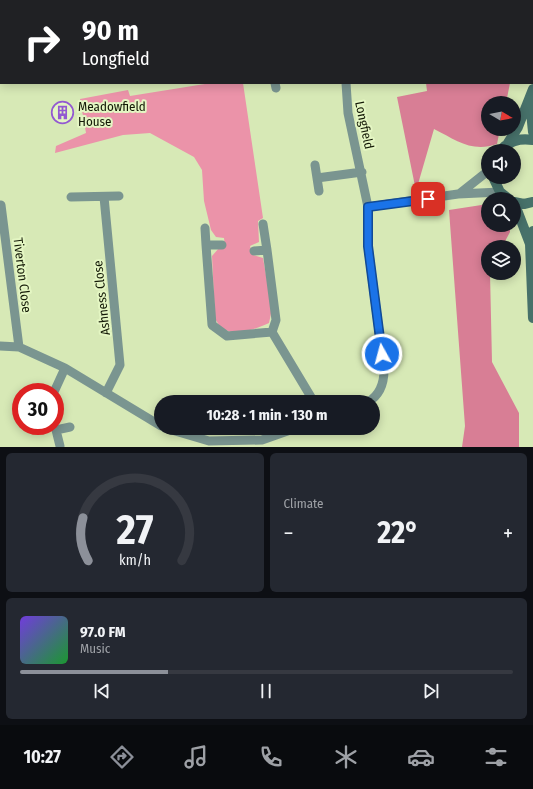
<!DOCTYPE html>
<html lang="en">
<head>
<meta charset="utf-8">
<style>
	:root { --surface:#171b24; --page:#242831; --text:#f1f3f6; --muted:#9ea1a6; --line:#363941; --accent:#8c9099 }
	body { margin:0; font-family:"Fira Sans Condensed",sans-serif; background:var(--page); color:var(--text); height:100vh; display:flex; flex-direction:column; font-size:15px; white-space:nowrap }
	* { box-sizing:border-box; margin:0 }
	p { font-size:13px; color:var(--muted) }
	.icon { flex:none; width:22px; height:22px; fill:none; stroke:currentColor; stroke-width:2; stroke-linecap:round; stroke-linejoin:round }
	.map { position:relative; height:447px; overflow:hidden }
	.details { display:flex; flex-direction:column; gap:6px; padding:6px; background:#0d0f14; flex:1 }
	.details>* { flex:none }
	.hud { position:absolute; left:0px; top:0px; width:533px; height:84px; box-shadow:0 2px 10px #0003; background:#202124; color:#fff; overflow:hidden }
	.needle { width:26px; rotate:100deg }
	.fabs { position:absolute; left:481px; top:96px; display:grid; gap:8px }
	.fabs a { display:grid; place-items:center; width:40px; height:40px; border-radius:50%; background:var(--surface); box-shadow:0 2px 10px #0003; font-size:20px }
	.speed { position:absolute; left:12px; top:383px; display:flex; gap:8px; font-size:20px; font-weight:700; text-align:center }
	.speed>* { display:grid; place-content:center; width:52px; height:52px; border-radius:50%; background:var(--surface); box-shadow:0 2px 10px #0003; line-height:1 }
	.speed .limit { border:6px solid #d22; background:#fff; color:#111 }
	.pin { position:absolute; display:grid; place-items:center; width:34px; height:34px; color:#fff; margin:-17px; border-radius:8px; box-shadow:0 2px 6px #0006 }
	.me { position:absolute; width:44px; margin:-22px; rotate:353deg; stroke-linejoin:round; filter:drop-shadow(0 0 3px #0008) }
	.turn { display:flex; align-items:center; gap:14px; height:84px; padding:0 16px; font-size:18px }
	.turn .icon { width:52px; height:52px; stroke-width:2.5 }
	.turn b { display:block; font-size:28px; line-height:34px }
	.big { font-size:30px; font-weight:700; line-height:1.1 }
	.details .tile { flex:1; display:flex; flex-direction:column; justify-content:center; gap:6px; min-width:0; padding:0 14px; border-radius:6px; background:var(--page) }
	.details .dial { align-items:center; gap:0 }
	.dial svg { height:104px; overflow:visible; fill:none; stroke:var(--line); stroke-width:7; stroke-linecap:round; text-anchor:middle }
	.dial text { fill:var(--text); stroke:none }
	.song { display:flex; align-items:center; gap:12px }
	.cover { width:48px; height:48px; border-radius:6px; background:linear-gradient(135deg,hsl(260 70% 55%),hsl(130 70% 35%)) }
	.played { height:4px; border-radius:2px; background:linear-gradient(90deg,var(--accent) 30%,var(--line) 30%) }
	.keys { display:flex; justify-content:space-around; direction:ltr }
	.heat { display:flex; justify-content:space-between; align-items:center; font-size:22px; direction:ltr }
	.details .tiles { flex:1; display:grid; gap:6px; grid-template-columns:1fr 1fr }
	.tile:last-child { grid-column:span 2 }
	.trip { position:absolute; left:154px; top:395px; width:226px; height:40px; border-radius:20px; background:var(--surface); box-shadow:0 2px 10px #0003; font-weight:700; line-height:40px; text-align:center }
	.tabs { display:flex; height:64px; justify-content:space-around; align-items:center; background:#090b0e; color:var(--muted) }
	.tabs .icon { width:28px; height:28px }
	.tabs .selected { color:var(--accent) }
	.tabs b { font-size:18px; color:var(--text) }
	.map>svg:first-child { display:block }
	.green { fill:#eb93a9 }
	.forest { fill:#d87e95 }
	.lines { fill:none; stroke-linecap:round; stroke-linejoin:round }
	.lane { stroke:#7a9590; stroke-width:4.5 }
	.street { stroke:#7a9590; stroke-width:9 }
	.secondary { stroke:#47716a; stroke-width:10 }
	.route-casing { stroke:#114b97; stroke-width:10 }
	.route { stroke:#1a73e8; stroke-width:7 }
	.labels { text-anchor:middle; stroke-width:4; stroke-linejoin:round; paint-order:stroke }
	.poi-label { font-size:13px; fill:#131906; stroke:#e4f6c3; text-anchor:start }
	.street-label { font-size:13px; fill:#131906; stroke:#e4f6c3 }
</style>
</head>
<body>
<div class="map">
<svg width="533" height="447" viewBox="0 0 533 447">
	<rect width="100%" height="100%" fill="#d7e9b6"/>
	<!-- green -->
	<path class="green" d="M211,83H243L263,218L258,221L259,242L250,246L253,255L263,258L272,309L269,323C256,329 234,338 221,327C219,326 217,321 215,319L212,256L219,248H225L224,238L216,237L211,230L204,201L202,170L194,157L150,133L123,135L55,153L56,146L86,133L80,99L128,90L130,96Z"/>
	<!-- forest -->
	<path class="forest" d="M426,83H510L506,103H488V129H500L497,144C472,153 456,140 434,129L416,191L397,97L427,91Z
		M488,204V225H510V232L502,247H488V273H490L492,362L519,413V447H462L465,426L449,210Z"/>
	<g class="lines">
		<!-- lane -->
		<path class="lane" d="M41,0H46"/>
		<!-- street -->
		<path class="street" d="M346,0V1
			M169,1V0
			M275,83L276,88
			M346,83L348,113L368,207V246L384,370C384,383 380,395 368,402
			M315,165L319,191
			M317,178L362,172
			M459,194L488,171
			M71,197L119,196
			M104,197L120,365L106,393
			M1,205L19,347
			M368,207L458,194L500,192
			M205,228L206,245H222
			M206,245L212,325L227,336L272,332L276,320L267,250
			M254,251L267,250L263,224
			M272,332L314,402
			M0,346L19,347L65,368L161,426
			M54,392L65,368
			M165,428L209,441L262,440L296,428
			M60,446L56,430L70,427"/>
		<!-- secondary -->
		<path class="secondary" d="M530,102L533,132
			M508,143L518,127L533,89
			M500,151C508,141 520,138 533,140
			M493,177L500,192L509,199
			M514,202L530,244
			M514,202L524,204L533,202
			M533,231L530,244L533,318"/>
	</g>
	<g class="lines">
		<defs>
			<path id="route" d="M382,354L368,246V207L428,199"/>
		</defs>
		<!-- route casing -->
		<use href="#route" class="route-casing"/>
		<!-- route -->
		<use href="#route" class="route"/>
	</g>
	<!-- icons -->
	<defs>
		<symbol id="building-ring" viewBox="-11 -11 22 22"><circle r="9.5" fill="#e4f6c3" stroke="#9359d1" stroke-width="1.5"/><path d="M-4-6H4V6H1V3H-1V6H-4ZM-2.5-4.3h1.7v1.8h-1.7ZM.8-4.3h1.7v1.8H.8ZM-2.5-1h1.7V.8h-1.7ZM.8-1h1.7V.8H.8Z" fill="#9359d1"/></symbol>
	</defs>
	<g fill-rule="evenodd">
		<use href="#building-ring" x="50" y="100" width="25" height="25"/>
	</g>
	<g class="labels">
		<!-- poi labels -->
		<g class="poi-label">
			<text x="78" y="111">Meadowfield<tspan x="78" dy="15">House</tspan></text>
		</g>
		<!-- street labels -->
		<g class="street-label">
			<text transform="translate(365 125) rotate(78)" y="5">Longfield</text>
			<text transform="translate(23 275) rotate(83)" y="5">Tiverton Close</text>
			<text transform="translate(101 298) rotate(-96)" y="5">Ashness Close</text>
		</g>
	</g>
</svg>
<div class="fabs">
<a><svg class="needle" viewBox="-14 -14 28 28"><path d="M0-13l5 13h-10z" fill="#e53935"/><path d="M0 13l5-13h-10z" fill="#9ea1a6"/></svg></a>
<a><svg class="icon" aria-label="sound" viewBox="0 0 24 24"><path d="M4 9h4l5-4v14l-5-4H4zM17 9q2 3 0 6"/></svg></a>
<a><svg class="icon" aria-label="search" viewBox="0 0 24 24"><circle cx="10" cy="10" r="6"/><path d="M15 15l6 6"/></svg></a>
<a><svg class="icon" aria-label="layers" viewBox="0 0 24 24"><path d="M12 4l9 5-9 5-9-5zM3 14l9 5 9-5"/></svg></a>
</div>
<div class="speed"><div class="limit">30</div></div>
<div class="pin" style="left:428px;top:199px;background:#d93025"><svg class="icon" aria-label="arrive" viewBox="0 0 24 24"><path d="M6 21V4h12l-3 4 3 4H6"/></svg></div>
<svg class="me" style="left:382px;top:354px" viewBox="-20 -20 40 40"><circle r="17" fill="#1a73e8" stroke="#fff" stroke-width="3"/><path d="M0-11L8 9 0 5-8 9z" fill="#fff"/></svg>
<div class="trip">10:28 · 1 min · 130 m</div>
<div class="hud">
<div class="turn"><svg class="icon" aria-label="right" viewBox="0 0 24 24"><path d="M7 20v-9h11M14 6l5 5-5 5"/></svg><div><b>90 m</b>Longfield</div></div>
</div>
</div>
<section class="details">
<div class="tiles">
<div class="tile dial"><svg viewBox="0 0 100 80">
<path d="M14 69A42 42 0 1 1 86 69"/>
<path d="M14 69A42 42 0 0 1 10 36" stroke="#8c9099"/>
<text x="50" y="56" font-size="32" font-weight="700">27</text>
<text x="50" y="72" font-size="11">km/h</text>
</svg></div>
<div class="tile"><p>Climate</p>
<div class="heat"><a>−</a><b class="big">22°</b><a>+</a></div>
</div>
<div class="tile">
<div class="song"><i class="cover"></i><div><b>97.0 FM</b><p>Music</p></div></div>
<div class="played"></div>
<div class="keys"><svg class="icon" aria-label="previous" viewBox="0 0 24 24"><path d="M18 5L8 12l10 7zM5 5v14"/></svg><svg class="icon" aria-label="pause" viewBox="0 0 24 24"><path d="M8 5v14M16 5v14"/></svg><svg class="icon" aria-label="next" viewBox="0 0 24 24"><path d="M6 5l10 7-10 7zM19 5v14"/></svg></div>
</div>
</div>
</section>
<nav class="tabs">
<b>10:27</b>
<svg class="icon selected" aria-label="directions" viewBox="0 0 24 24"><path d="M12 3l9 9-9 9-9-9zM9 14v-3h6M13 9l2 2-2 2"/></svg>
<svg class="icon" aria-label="music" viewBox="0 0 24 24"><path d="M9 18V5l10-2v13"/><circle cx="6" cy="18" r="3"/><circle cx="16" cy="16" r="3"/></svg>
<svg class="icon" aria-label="phone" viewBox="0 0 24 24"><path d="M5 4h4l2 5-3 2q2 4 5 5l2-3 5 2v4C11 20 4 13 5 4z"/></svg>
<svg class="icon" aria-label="climate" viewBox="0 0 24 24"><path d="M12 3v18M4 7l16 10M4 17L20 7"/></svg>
<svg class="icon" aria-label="car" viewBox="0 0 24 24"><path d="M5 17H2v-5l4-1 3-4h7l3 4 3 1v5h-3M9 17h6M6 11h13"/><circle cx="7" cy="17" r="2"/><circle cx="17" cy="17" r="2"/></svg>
<svg class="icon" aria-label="filters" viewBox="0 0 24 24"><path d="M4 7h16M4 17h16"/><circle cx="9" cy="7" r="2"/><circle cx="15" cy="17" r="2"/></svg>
</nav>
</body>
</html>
